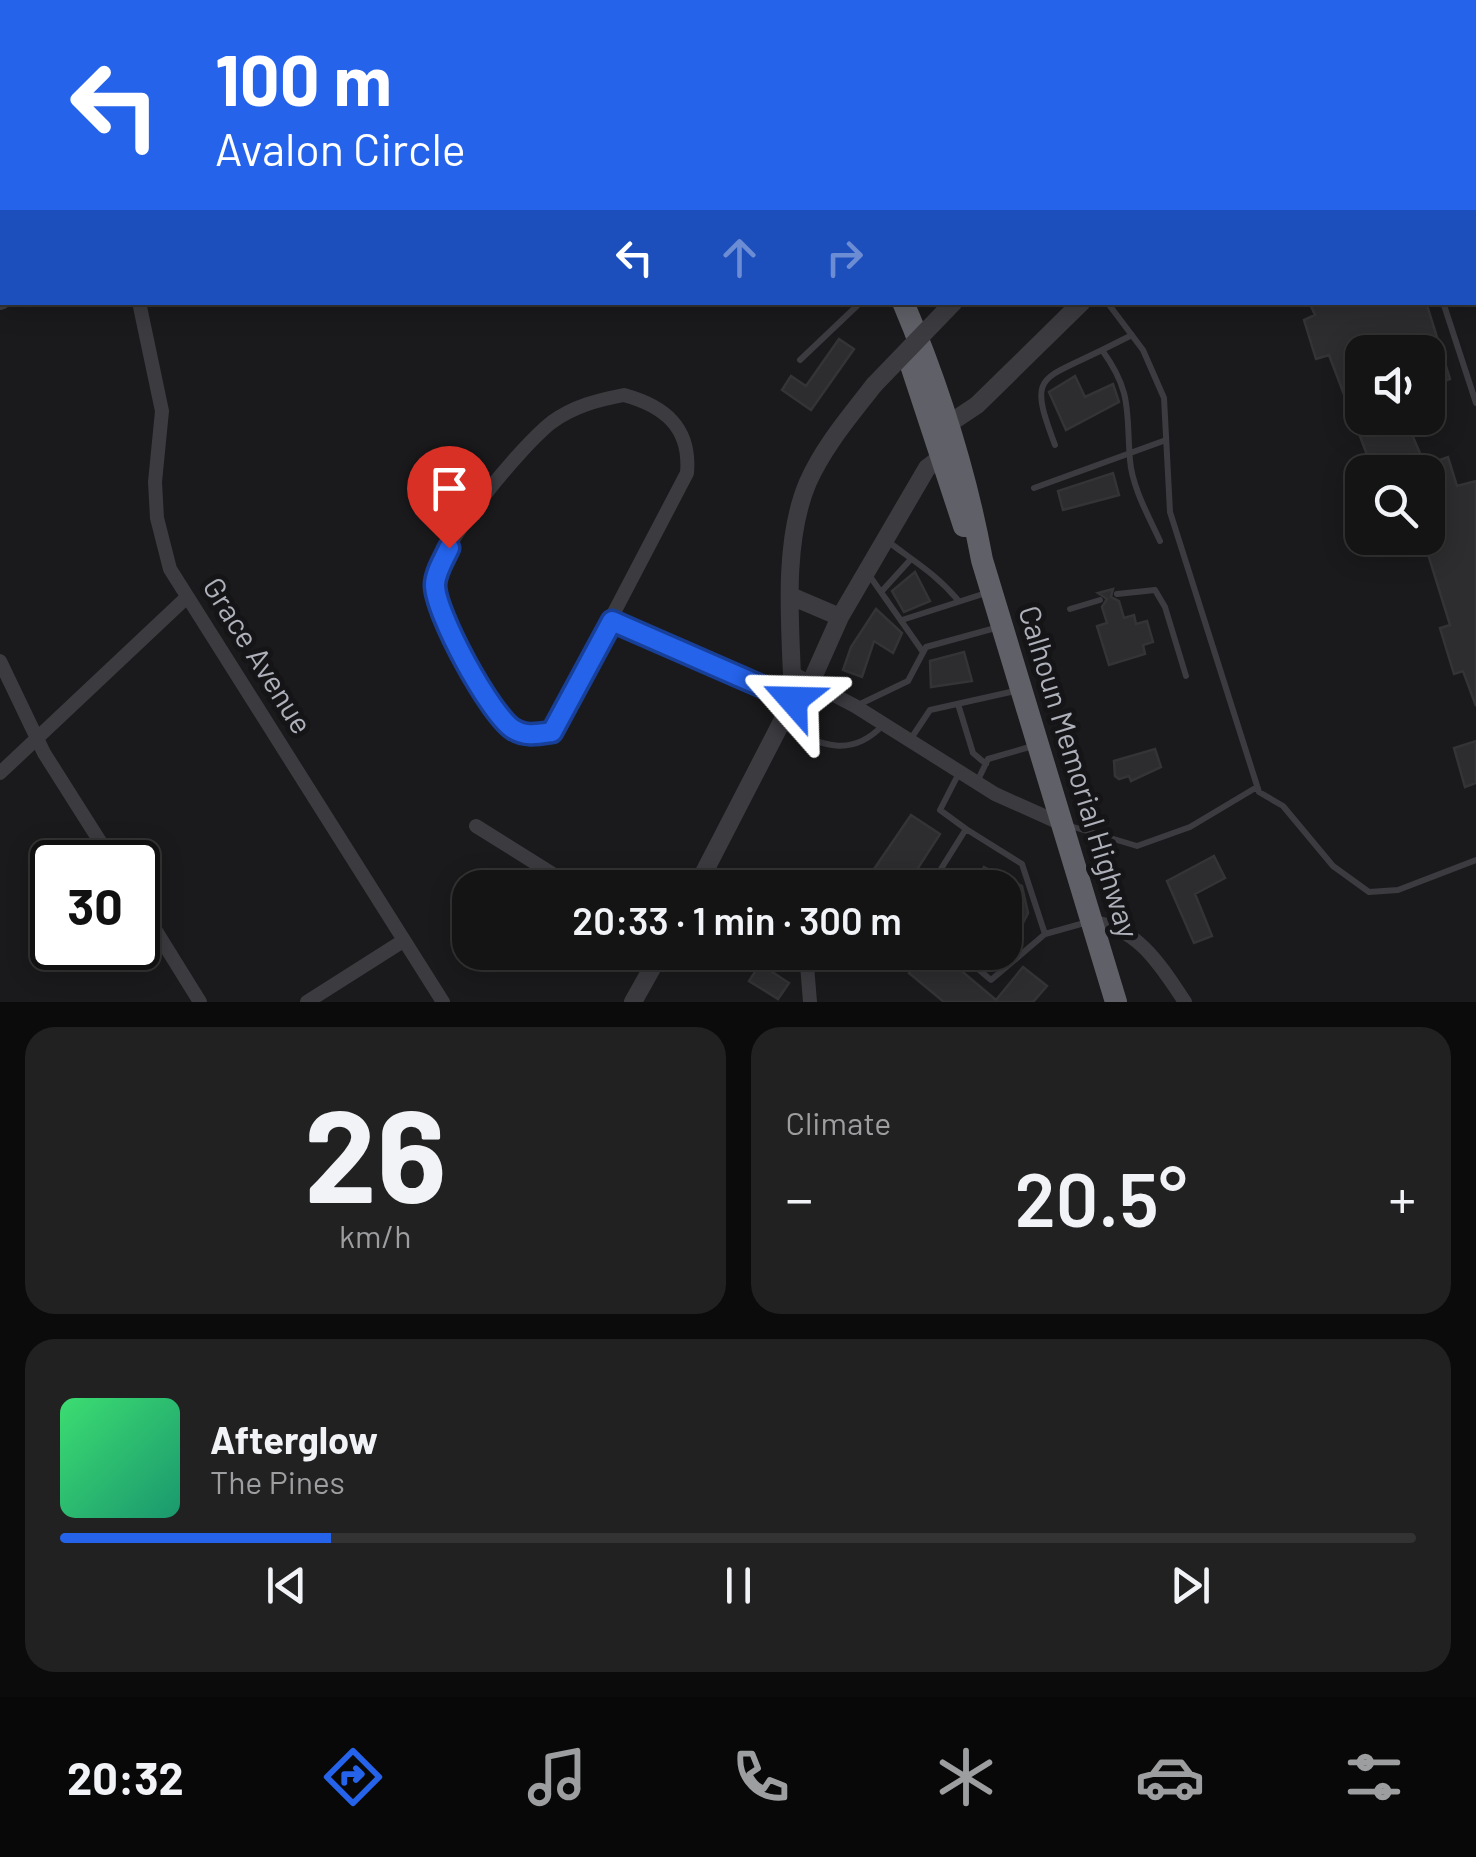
<!DOCTYPE html>
<html lang="en">
<head>
<meta charset="utf-8">
<style>
	:root { --surface:#141415; --page:#212122; --text:#f1f3f6; --muted:#9d9ea0; --line:#333334; --accent:#2563eb }
	body { margin:0; font-family:Barlow,sans-serif; background:var(--page); color:var(--text); height:100vh; display:flex; flex-direction:column; font-size:38px; white-space:nowrap }
	* { box-sizing:border-box; margin:0 }
	p { font-size:32px; color:var(--muted) }
	.icon { flex:none; width:55px; height:55px; fill:none; stroke:currentColor; stroke-width:2; stroke-linecap:round; stroke-linejoin:round }
	.map { position:relative; height:1002px; overflow:hidden }
	.details { display:flex; flex-direction:column; gap:25px; padding:25px; background:#0b0b0c; flex:1 }
	.details>* { flex:none }
	.top-card { position:absolute; left:0px; top:0px; width:1478px; height:305px; box-shadow:0 5px 25px #0003,0 0 0 2px var(--line); background:#2563eb; color:#fff; overflow:hidden }
	.buttons { position:absolute; left:1345px; top:335px; display:grid; gap:20px }
	.buttons a { display:grid; place-items:center; width:100px; height:100px; border-radius:20px; background:var(--surface); box-shadow:0 5px 25px #0003,0 0 0 2px var(--line); font-size:50px }
	.speed { position:absolute; left:30px; top:840px; display:flex; gap:20px; font-size:50px; font-weight:700; text-align:center }
	.speed>* { display:grid; place-content:center; width:130px; height:130px; border-radius:50%; background:var(--surface); box-shadow:0 5px 25px #0003,0 0 0 2px var(--line); line-height:1 }
	.speed .limit { border:5px solid #111; border-radius:15px; background:#fff; color:#111 }
	.pin { position:absolute; display:grid; place-items:center; width:85px; height:85px; color:#fff; margin:-102px -42px; border-radius:50% 50% 50% 0; rotate:-45deg; box-shadow:0 0 10px #0007 }
	.pin .icon { rotate:45deg }
	.me { position:absolute; width:110px; margin:-55px; rotate:295deg; stroke-linejoin:round; filter:drop-shadow(0 0 8px #0008) }
	.turn { display:flex; align-items:center; gap:35px; height:210px; padding:0 50px; font-size:45px }
	.turn .icon { width:130px; height:130px; stroke-width:2.5 }
	.turn b { display:block; font-size:70px; line-height:85px }
	.lanes { display:flex; align-items:center; height:95px; padding:0 50px; background:#0003; justify-content:center; gap:50px; direction:ltr }
	.lanes .off { opacity:.35 }
	.big { font-size:75px; font-weight:600; line-height:1.1 }
	.details .widget { flex:1; display:flex; flex-direction:column; justify-content:center; gap:15px; min-width:0; padding:0 35px; border-radius:30px; background:var(--page) }
	.details .dial { align-items:center; gap:0 }
	.dial b { font-size:130px; line-height:1 }
	.song { display:flex; align-items:center; gap:30px }
	.cover { width:120px; height:120px; border-radius:15px; background:linear-gradient(135deg,hsl(140 70% 55%),hsl(160 70% 35%)) }
	.played { height:10px; border-radius:5px; background:linear-gradient(90deg,var(--accent) 20%,var(--line) 20%) }
	.keys { display:flex; justify-content:space-around; direction:ltr }
	.heat { display:flex; justify-content:space-between; align-items:center; font-size:55px; direction:ltr }
	.details .tiles { flex:1; display:grid; gap:25px; grid-template-columns:1fr 1fr }
	.widget:last-child { grid-column:span 2 }
	.trip { position:absolute; left:452px; top:870px; width:570px; height:100px; border-radius:30px; background:var(--surface); box-shadow:0 5px 25px #0003,0 0 0 2px var(--line); font-weight:600; line-height:100px; text-align:center }
	.menu { display:flex; height:160px; justify-content:space-around; align-items:center; background:#080808; color:var(--muted) }
	.menu .icon { width:70px; height:70px }
	.menu .selected { color:var(--accent) }
	.menu b { font-size:45px; color:var(--text) }
	.map>svg:first-child { display:block }
	.lines { fill:none; stroke-linecap:round; stroke-linejoin:round }
	.stream { stroke:#31373e; stroke-width:4 }
	.building { fill:#2d2d2f; stroke:#343437; stroke-width:2.5 }
	.service { stroke:#3b3b40; stroke-width:6 }
	.minor { stroke:#3b3b40; stroke-width:14 }
	.tertiary { stroke:#3b3b40; stroke-width:18 }
	.trunk { stroke:#606068; stroke-width:22 }
	.tertiary-bridge { stroke:#3b3b40; stroke-width:18 }
	.route-casing { stroke:#184099; stroke-width:25 }
	.route { stroke:#2563eb; stroke-width:18 }
	.labels { text-anchor:middle; stroke-width:10; stroke-linejoin:round; paint-order:stroke }
	.street-label { font-size:30px; fill:#aeb0ba; stroke:#151517 }
</style>
</head>
<body>
<div class="map">
<svg width="1476" height="1002" viewBox="0 0 1476 1002">
	<rect width="100%" height="100%" fill="#1a1a1c"/>
	<g class="lines">
		<!-- stream -->
		<path class="stream" d="M650,2L656,0
			M0,108L2,107"/>
	</g>
	<!-- building -->
	<path class="building" d="M1309,302H1426L1450,379L1428,387V352H1362V418H1405L1425,465L1448,457L1457,486L1476,481V706L1463,671L1454,674L1440,628L1450,625L1423,538H1428V472H1384L1379,457L1369,460L1329,355L1316,359L1304,320L1315,315Z
		M839,339L854,349L811,410L782,390L791,376L806,386Z
		M1075,376L1085,397L1113,384L1119,402L1066,430L1049,392Z
		M1113,473L1119,495L1063,510L1058,491Z
		M915,572L930,601L904,612L892,591Z
		M1113,589L1111,597L1119,601L1124,618L1134,615L1136,624L1147,621L1153,642L1143,645L1145,654L1109,665L1097,626L1107,623L1102,607L1107,599L1098,593Z
		M876,609L902,633L893,653L874,641L862,677L843,670L851,647Z
		M964,652L972,681L931,687L930,661Z
		M1476,741V783L1465,787L1454,748Z
		M1155,749L1161,767L1131,781L1129,776L1119,779L1115,776L1114,761Z
		M911,815L940,834L905,888H889L870,875Z
		M1214,856L1225,878L1195,894L1212,936L1194,943L1167,881Z
		M984,867L1022,886L1028,913L1019,931L1005,923V888H973Z
		M926,952H939L996,1000L1023,967L1047,986L1033,1002H944L909,973Z
		M760,964L789,983L778,999L749,981Z"/>
	<g class="lines">
		<!-- service -->
		<path class="service" d="M858,0L859,2
			M1374,0L1376,2
			M1460,2L1464,0
			M0,204L2,203
			M1107,302L1143,350L1164,398L1170,512L1259,792L1283,806L1333,866L1369,892L1398,890L1476,860
			M1443,302L1476,403
			M1102,350L1132,335
			M800,360L861,302
			M1055,445C1028,374 1039,381 1102,350C1133,393 1126,412 1130,460C1132,487 1149,517 1160,541
			M1034,488L1166,440
			M886,540C912,560 935,573 957,599
			M869,575L923,652
			M882,591L911,559
			M1117,594L1155,590L1165,607L1186,676
			M1070,609L1100,600
			M902,620L986,593
			M958,704L973,753L986,764
			M856,706L908,681L926,647L999,627
			M782,726C820,744 850,760 883,725
			M910,740L930,710L1015,691
			M977,782L988,759L1033,746
			M1070,826L1137,846L1190,827L1257,787
			M966,829L1022,864L1045,934
			M929,888L966,829L940,810L959,773
			M958,952L991,980L1045,934L1088,922"/>
		<!-- minor -->
		<path class="minor" d="M271,0L272,2
			M587,0L588,2
			M1025,0L1026,2
			M1125,0L1126,2
			M1185,0V2
			M198,2L204,0
			M0,84L2,83
			M139,302L162,411L155,482L157,518L170,569L443,1002
			M0,303L3,302
			M624,395C664,406 691,427 687,473L552,731C539,734 526,737 514,730C492,715 432,609 435,582C438,545 522,445 552,422C574,406 598,400 624,395Z
			M612,621L793,700
			M0,661L44,753L113,862
			M792,673L855,706L995,794L1062,824
			M0,773L187,597
			M476,826L575,888
			M138,902L200,1002
			M1092,922C1138,927 1161,966 1185,1002
			M792,952L807,965L810,1002
			M307,1002L403,941"/>
		<!-- tertiary -->
		<path class="tertiary" d="M1475,44H1476
			M947,425L977,405L1082,302
			M793,597L840,617
			M793,700C791,632 781,545 808,482C824,446 850,416 874,385
			M696,888L793,700L811,682L840,617L927,468L939,459
			M633,1002L661,952"/>
		<!-- trunk -->
		<path class="trunk" d="M809,0V2
			M903,302C938,385 966,473 982,560L1116,1002
			M910,362L964,526"/>
		<!-- tertiary-bridge -->
		<path class="tertiary-bridge" d="M874,385L954,302"/>
	</g>
	<g class="lines">
		<defs>
			<path id="route" d="M449,548C444,559 435,573 435,585C435,613 490,714 513,729C525,737 539,734 552,732L612,621L793,700"/>
		</defs>
		<!-- route casing -->
		<use href="#route" class="route-casing"/>
		<!-- route -->
		<use href="#route" class="route"/>
	</g>
	<g class="labels">
		<!-- street labels -->
		<g class="street-label">
			<text transform="translate(257 656) rotate(58)" y="10">Grace Avenue</text>
			<text transform="translate(1078 772) rotate(73)" y="10">Calhoun Memorial Highway</text>
		</g>
	</g>
</svg>
<div class="buttons">
<a><svg class="icon" aria-label="sound" viewBox="0 0 24 24"><path d="M4 9h4l5-4v14l-5-4H4zM17 9q2 3 0 6"/></svg></a>
<a><svg class="icon" aria-label="search" viewBox="0 0 24 24"><circle cx="10" cy="10" r="6"/><path d="M15 15l6 6"/></svg></a>
</div>
<div class="speed"><div class="limit">30</div></div>
<div class="pin" style="left:449px;top:548px;background:#d93025"><svg class="icon" aria-label="arrive" viewBox="0 0 24 24"><path d="M6 21V4h12l-3 4 3 4H6"/></svg></div>
<svg class="me" style="left:793px;top:700px" viewBox="-20 -20 40 40"><path d="M0-17L14 15 0 8-14 15z" fill="#2563eb" stroke="#fff" stroke-width="4"/></svg>
<div class="trip">20:33 · 1 min · 300 m</div>
<div class="top-card">
<div class="turn"><svg class="icon" aria-label="left" viewBox="0 0 24 24"><path d="M17 20v-9H6M10 6l-5 5 5 5"/></svg><div><b>100 m</b>Avalon Circle</div></div>
<div class="lanes"><svg class="icon" aria-label="left" viewBox="0 0 24 24"><path d="M17 20v-9H6M10 6l-5 5 5 5"/></svg><svg class="icon off" aria-label="ahead" viewBox="0 0 24 24"><path d="M12 20V5M6 11l6-6 6 6"/></svg><svg class="icon off" aria-label="right" viewBox="0 0 24 24"><path d="M7 20v-9h11M14 6l5 5-5 5"/></svg></div>
</div>
</div>
<section class="details">
<div class="tiles">
<div class="widget dial"><b>26</b><p>km/h</p></div>
<div class="widget"><p>Climate</p>
<div class="heat"><a>−</a><b class="big">20.5°</b><a>+</a></div>
</div>
<div class="widget">
<div class="song"><i class="cover"></i><div><b>Afterglow</b><p>The Pines</p></div></div>
<div class="played"></div>
<div class="keys"><svg class="icon" aria-label="previous" viewBox="0 0 24 24"><path d="M18 5L8 12l10 7zM5 5v14"/></svg><svg class="icon" aria-label="pause" viewBox="0 0 24 24"><path d="M8 5v14M16 5v14"/></svg><svg class="icon" aria-label="next" viewBox="0 0 24 24"><path d="M6 5l10 7-10 7zM19 5v14"/></svg></div>
</div>
</div>
</section>
<nav class="menu">
<b>20:32</b>
<svg class="icon selected" aria-label="directions" viewBox="0 0 24 24"><path d="M12 3l9 9-9 9-9-9zM9 14v-3h6M13 9l2 2-2 2"/></svg>
<svg class="icon" aria-label="music" viewBox="0 0 24 24"><path d="M9 18V5l10-2v13"/><circle cx="6" cy="18" r="3"/><circle cx="16" cy="16" r="3"/></svg>
<svg class="icon" aria-label="phone" viewBox="0 0 24 24"><path d="M5 4h4l2 5-3 2q2 4 5 5l2-3 5 2v4C11 20 4 13 5 4z"/></svg>
<svg class="icon" aria-label="climate" viewBox="0 0 24 24"><path d="M12 3v18M4 7l16 10M4 17L20 7"/></svg>
<svg class="icon" aria-label="car" viewBox="0 0 24 24"><path d="M5 17H2v-5l4-1 3-4h7l3 4 3 1v5h-3M9 17h6M6 11h13"/><circle cx="7" cy="17" r="2"/><circle cx="17" cy="17" r="2"/></svg>
<svg class="icon" aria-label="filters" viewBox="0 0 24 24"><path d="M4 7h16M4 17h16"/><circle cx="9" cy="7" r="2"/><circle cx="15" cy="17" r="2"/></svg>
</nav>
</body>
</html>
